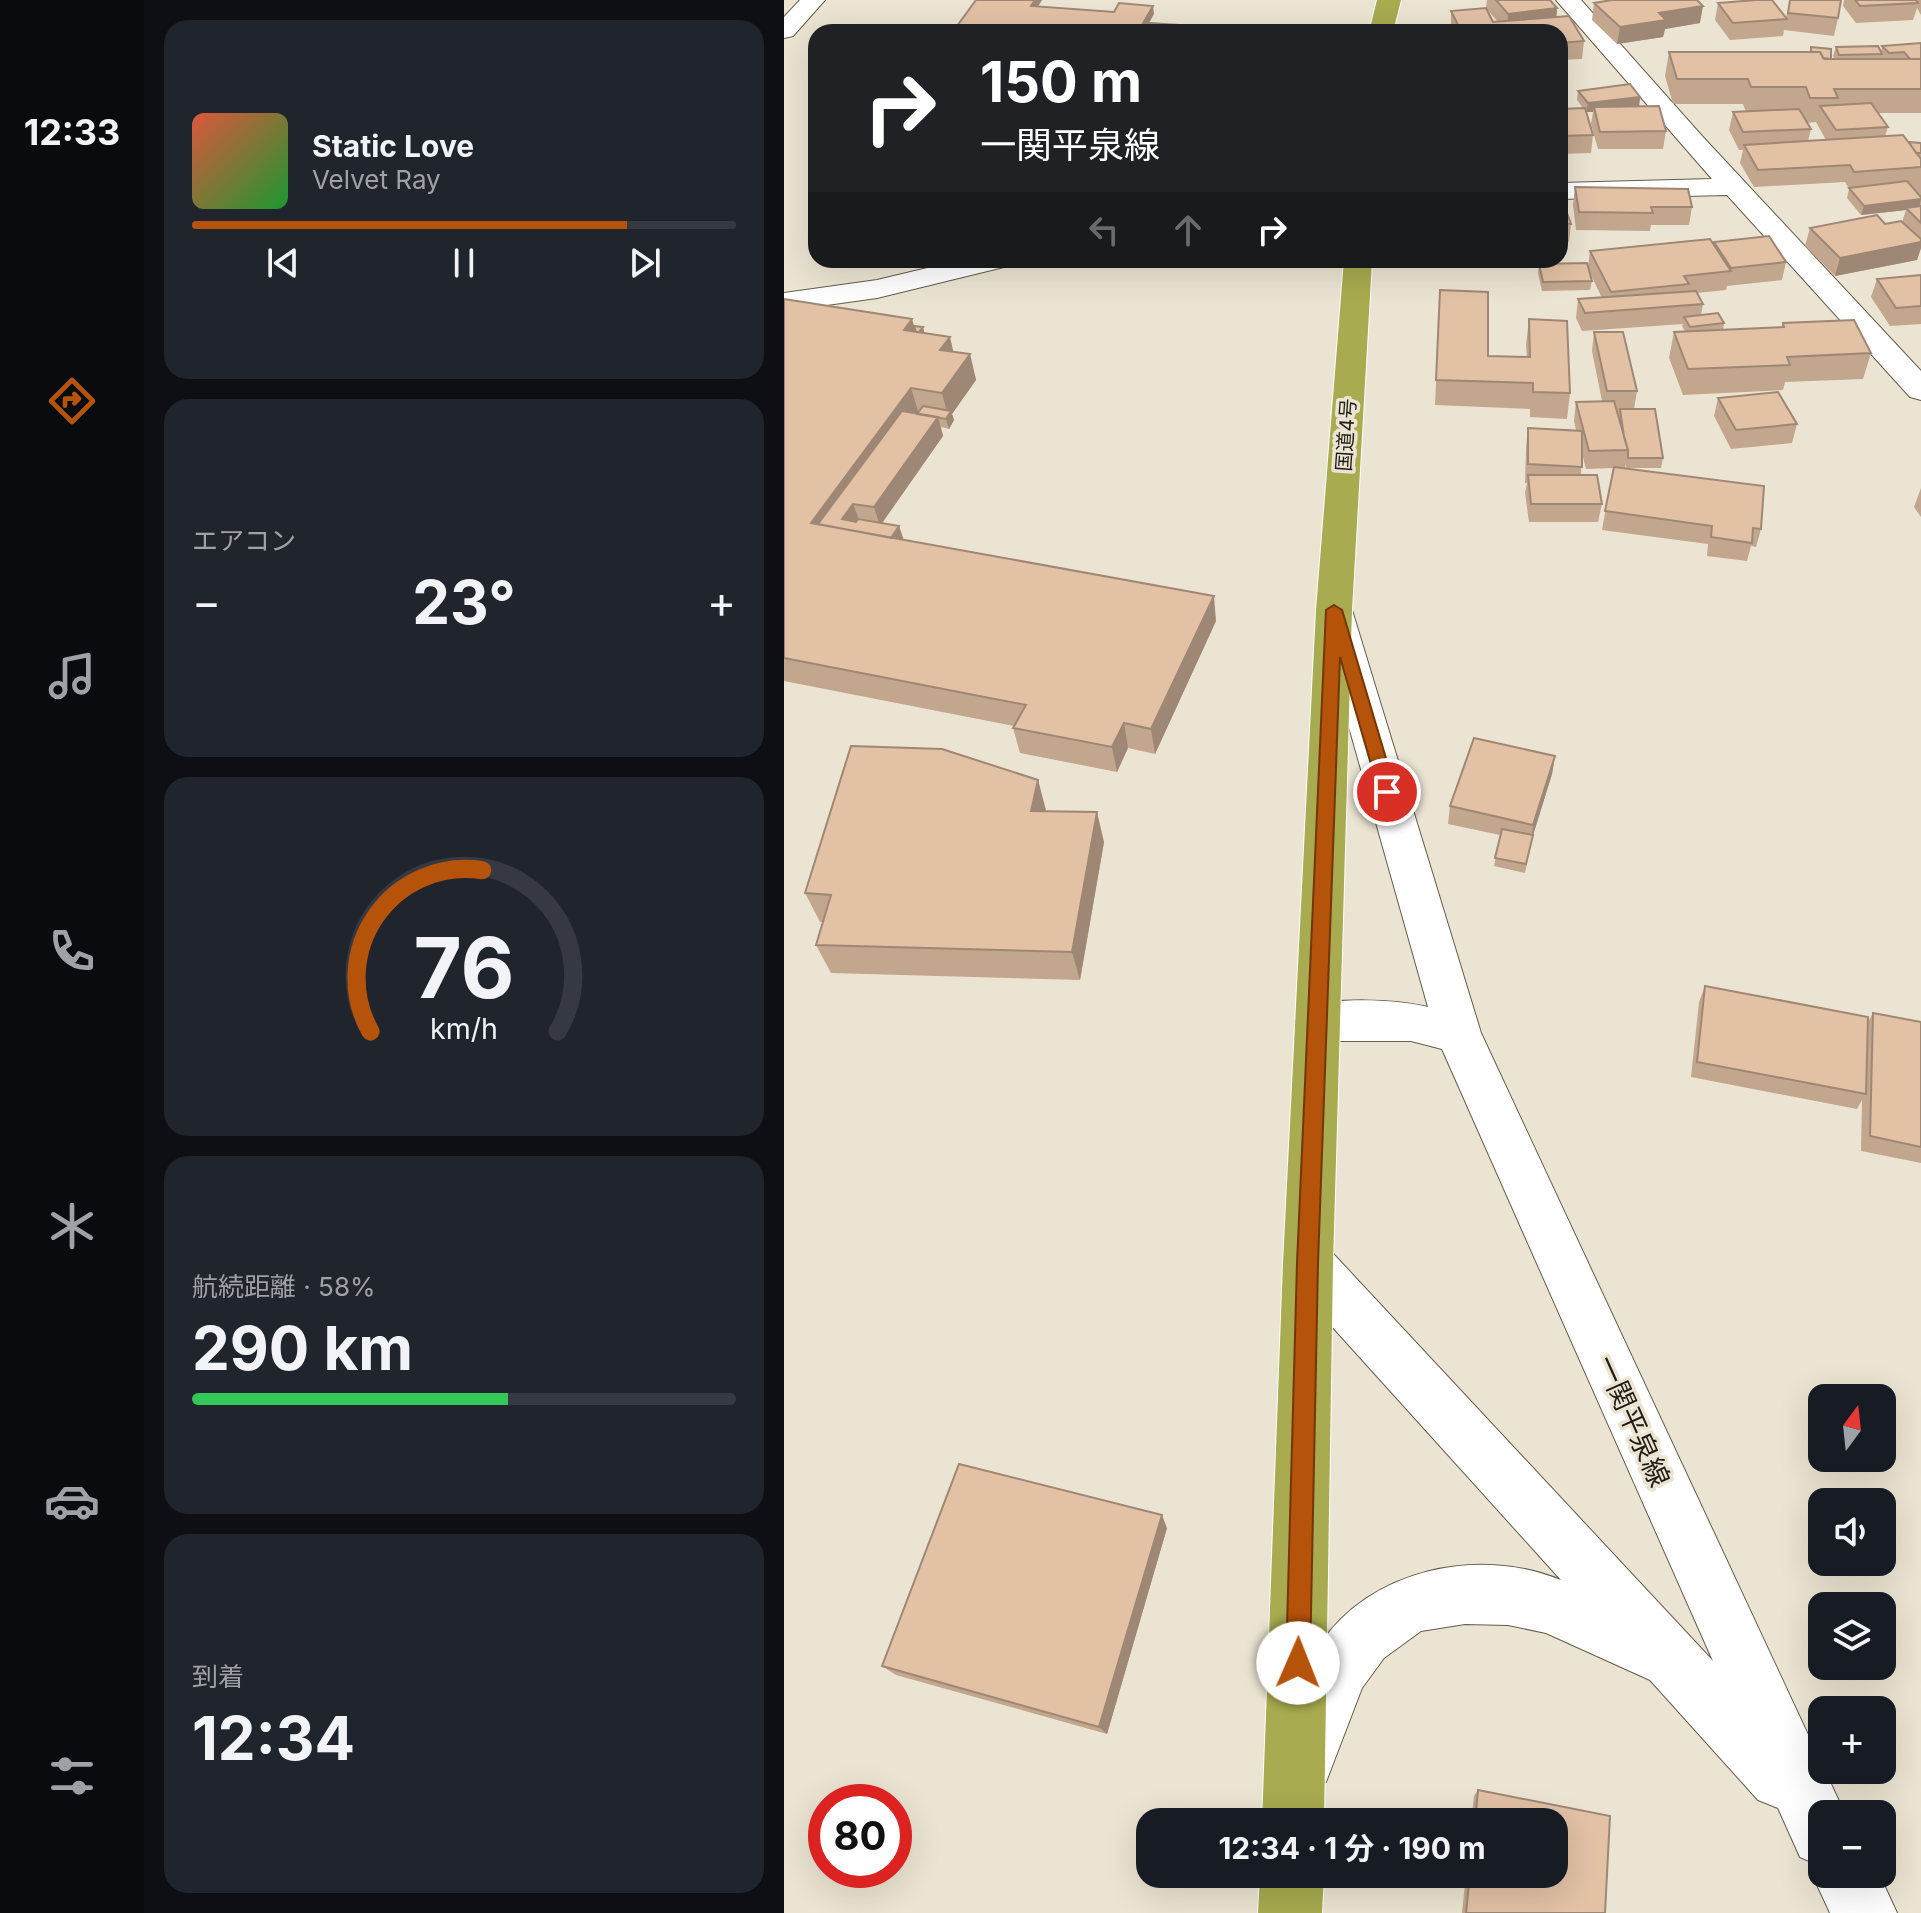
<!DOCTYPE html>
<html lang="ja">
<head>
<meta charset="utf-8">
<style>
	:root { --surface:#171b24; --page:#20242c; --text:#f1f3f6; --muted:#9ea1a6; --line:#363941; --accent:#b45309 }
	body { margin:0; font-family:Inter,"Noto Sans JP",sans-serif; background:var(--page); color:var(--text); height:100vh; display:flex; flex-direction:column; font-size:30px; white-space:nowrap }
	* { box-sizing:border-box; margin:0 }
	p { font-size:26px; color:var(--muted) }
	.icon { flex:none; width:44px; height:44px; fill:none; stroke:currentColor; stroke-width:2; stroke-linecap:round; stroke-linejoin:round }
	.map { position:relative; flex:1; overflow:hidden }
	.side { display:flex; flex-direction:column; gap:20px; padding:20px; background:#0d0f14; width:640px }
	.side>* { flex:none }
	.top-card { position:absolute; left:24px; top:24px; width:760px; height:244px; border-radius:24px; box-shadow:0 8px 32px #0002; background:#202124; color:#fff; overflow:hidden }
	.needle { width:52px; rotate:15deg }
	.buttons { position:absolute; left:1024px; top:1384px; display:grid; gap:16px }
	.buttons a { display:grid; place-items:center; width:88px; height:88px; border-radius:16px; background:var(--surface); box-shadow:0 8px 32px #0002; font-size:40px }
	.speed { position:absolute; left:24px; top:1784px; display:flex; gap:16px; font-size:40px; font-weight:700; text-align:center }
	.speed>* { display:grid; place-content:center; width:104px; height:104px; border-radius:50%; background:var(--surface); box-shadow:0 8px 32px #0002; line-height:1 }
	.speed .limit { border:12px solid #d22; background:#fff; color:#111 }
	.pin { position:absolute; display:grid; place-items:center; width:68px; height:68px; color:#fff; margin:-34px; border:4px solid #fff; border-radius:50%; box-shadow:0 2px 8px #0007 }
	.me { position:absolute; width:88px; margin:-44px; rotate:1deg; stroke-linejoin:round; filter:drop-shadow(0 0 6px #0008) }
	.turn { display:flex; align-items:center; gap:28px; height:168px; padding:0 40px; font-size:36px }
	.turn .icon { width:104px; height:104px; stroke-width:2.5 }
	.turn b { display:block; font-size:56px; line-height:68px }
	.lanes { display:flex; align-items:center; height:76px; padding:0 40px; background:#0003; justify-content:center; gap:40px; direction:ltr }
	.lanes .off { opacity:.35 }
	.big { font-size:60px; font-weight:700; line-height:1.1 }
	.side .widget { flex:1; display:flex; flex-direction:column; justify-content:center; gap:12px; min-width:0; padding:0 28px; border-radius:24px; background:var(--page) }
	.side .dial { align-items:center; gap:0 }
	.dial svg { height:208px; overflow:visible; fill:none; stroke:var(--line); stroke-width:7; stroke-linecap:round; text-anchor:middle }
	.dial text { fill:var(--text); stroke:none }
	.song { display:flex; align-items:center; gap:24px }
	.cover { width:96px; height:96px; border-radius:12px; background:linear-gradient(135deg,hsl(10 70% 55%),hsl(130 70% 35%)) }
	.played { height:8px; border-radius:4px; background:linear-gradient(90deg,var(--accent) 80%,var(--line) 80%) }
	.keys { display:flex; justify-content:space-around; direction:ltr }
	.heat { display:flex; justify-content:space-between; align-items:center; font-size:44px; direction:ltr }
	.charge { height:12px; border-radius:6px; background:linear-gradient(90deg,#34c759 58%,var(--line) 0) }
	.trip { position:absolute; left:352px; top:1808px; width:432px; height:80px; border-radius:24px; background:var(--surface); box-shadow:0 8px 32px #0002; font-weight:700; line-height:80px; text-align:center }
	main { display:flex; flex:1; min-height:0 }
	.tab-bar { display:flex; flex-direction:column; width:144px; justify-content:space-around; align-items:center; background:#090b0e; color:var(--muted) }
	.tab-bar .icon { width:56px; height:56px }
	.tab-bar .selected { color:var(--accent) }
	.tab-bar b { font-size:36px; color:var(--text) }
	.map>svg:first-child { display:block }
	.lines { fill:none; stroke-linecap:round; stroke-linejoin:round }
	.minor-casing { stroke:#645d4d; stroke-width:2 }
	.secondary-casing { stroke:#645d4d; stroke-width:2 }
	.trunk-casing { stroke:#fff; stroke-width:2 }
	.minor { fill:#fff; fill-rule:evenodd }
	.secondary { fill:#fff; fill-rule:evenodd }
	.trunk { fill:#a8ab4f; fill-rule:evenodd }
	.wall { fill:#c2a68e; fill-rule:evenodd }
	.shaded-wall { fill:#9e8774 }
	.building { fill:#e2c1a5; stroke:#9e8774; stroke-width:2 }
	.route { fill:#b45309; stroke:#753606; stroke-width:2 }
	.labels { text-anchor:middle; stroke-width:7; stroke-linejoin:round; paint-order:stroke }
	.far-street-label { font-size:20px; fill:#201d17; stroke:#ece4d2 }
	.near-street-label { font-size:28px; fill:#201d17; stroke:#ece4d2 }
</style>
</head>
<body>
<main>
<nav class="tab-bar">
<b>12:33</b>
<svg class="icon selected" aria-label="directions" viewBox="0 0 24 24"><path d="M12 3l9 9-9 9-9-9zM9 14v-3h6M13 9l2 2-2 2"/></svg>
<svg class="icon" aria-label="music" viewBox="0 0 24 24"><path d="M9 18V5l10-2v13"/><circle cx="6" cy="18" r="3"/><circle cx="16" cy="16" r="3"/></svg>
<svg class="icon" aria-label="phone" viewBox="0 0 24 24"><path d="M5 4h4l2 5-3 2q2 4 5 5l2-3 5 2v4C11 20 4 13 5 4z"/></svg>
<svg class="icon" aria-label="climate" viewBox="0 0 24 24"><path d="M12 3v18M4 7l16 10M4 17L20 7"/></svg>
<svg class="icon" aria-label="car" viewBox="0 0 24 24"><path d="M5 17H2v-5l4-1 3-4h7l3 4 3 1v5h-3M9 17h6M6 11h13"/><circle cx="7" cy="17" r="2"/><circle cx="17" cy="17" r="2"/></svg>
<svg class="icon" aria-label="filters" viewBox="0 0 24 24"><path d="M4 7h16M4 17h16"/><circle cx="9" cy="7" r="2"/><circle cx="15" cy="17" r="2"/></svg>
</nav>
<section class="side">
<div class="widget">
<div class="song"><i class="cover"></i><div><b>Static Love</b><p>Velvet Ray</p></div></div>
<div class="played"></div>
<div class="keys"><svg class="icon" aria-label="previous" viewBox="0 0 24 24"><path d="M18 5L8 12l10 7zM5 5v14"/></svg><svg class="icon" aria-label="pause" viewBox="0 0 24 24"><path d="M8 5v14M16 5v14"/></svg><svg class="icon" aria-label="next" viewBox="0 0 24 24"><path d="M6 5l10 7-10 7zM19 5v14"/></svg></div>
</div>
<div class="widget"><p>エアコン</p>
<div class="heat"><a>−</a><b class="big">23°</b><a>+</a></div>
</div>
<div class="widget dial"><svg viewBox="0 0 100 80">
<path d="M14 69A42 42 0 1 1 86 69"/>
<path d="M14 69A42 42 0 0 1 57 7" stroke="#b45309"/>
<text x="50" y="56" font-size="32" font-weight="700">76</text>
<text x="50" y="72" font-size="11">km/h</text>
</svg></div>
<div class="widget"><p>航続距離 · 58%</p><b class="big">290 km</b><div class="charge"></div></div>
<div class="widget"><p>到着</p><b class="big">12:34</b></div>
</section>
<div class="map">
<svg width="1137" height="1913" viewBox="0 0 1137 1913">
	<rect width="100%" height="100%" fill="#ece4d2"/>
	<g class="lines">
		<defs>
			<path id="minor" d="M16,0H41L9,36L0,38V17Z
				M772,0H797L918,136L1137,371V400L1126,397L943,195L776,199V183L928,179Z
				M177,260H228L224,266L93,298L0,311V293L93,280Z"/>
			<path id="secondary" d="M550,598L563,601L568,610L697,1033L1061,1814H1038V1874H1095L1113,1913H1046L1028,1874L1032,1864L1016,1857L994,1808L974,1800L866,1680L762,1633L724,1625L681,1624L637,1631L600,1658L578,1688L542,1782L520,1791L498,1782L489,1760C503,1727 517,1675 535,1646C585,1569 694,1546 777,1580L506,1280L499,1263L506,1246L524,1239L542,1246L929,1661L658,1049L627,1041H534L518,1036L511,1022L518,1008C549,997 611,999 644,1007L532,610L537,601Z"/>
			<path id="trunk" d="M593,0H617L609,32H585Z
				M560,260H588L568,610L549,1263L540,1822H478L499,1263L532,610Z
				M476,1874H540L538,1913H474Z"/>
		</defs>
		<!-- minor casing -->
		<use href="#minor" class="minor-casing"/>
		<!-- secondary casing -->
		<use href="#secondary" class="secondary-casing"/>
		<!-- trunk casing -->
		<use href="#trunk" class="trunk-casing"/>
		<!-- minor -->
		<use href="#minor" class="minor"/>
		<!-- secondary -->
		<use href="#secondary" class="secondary"/>
		<!-- trunk -->
		<use href="#trunk" class="trunk"/>
	</g>
	<!-- wall -->
	<path class="wall" d="M703,0H766L773,8L772,17L800,41L798,59L776,60V32H669L667,28V11L709,22H714L702,8Z
		M1006,0L1054,18L1050,36L1000,30L999,36L946,40L931,20L934,3L1002,18Z
		M1060,0H1137V15L1133,8L1129,20L1072,23L1059,6Z
		M810,3L916,23L881,29L879,37L833,44L808,20Z
		M1137,43V113H1094L1104,127L1101,136L1125,142L1137,143V248L1133,260L1051,276L1021,246L1026,228L1118,222L1122,210L1077,215L1063,198L1065,189L1061,182L970,187L956,163L959,150H955L945,130L949,112H962L959,104H889L881,76L885,52H1026L1027,47L1047,59H1051L1049,56L1052,47L1097,52L1098,46ZM1032,122L1042,140L1024,141L1027,129L1023,123Z
		M794,91L856,97L855,106L882,131L879,149H814L807,124L809,112H802L809,135L807,153L776,154V109L799,108L793,100Z
		M791,187L908,207L905,225H867L866,231L792,230L789,205Z
		M776,194L787,224L785,242H776Z
		M930,242L1002,262L998,280L943,286L942,290L913,293L919,304L917,315L940,323L939,330L997,327L999,323L1087,353L1079,379L1001,382L999,390L899,395L885,358L890,332L901,331L898,326L899,324L798,331L792,318L794,299L818,298L806,273L808,281L806,290L758,291L754,273L755,264L804,267L806,251L930,244Z
		M1137,275V324L1106,326L1087,297L1093,279Z
		M656,290L704,356L743,357L742,345L745,319L786,393L783,419L746,417V409L651,405Z
		M0,299L139,327L140,333L169,352L186,354L192,380L168,414L170,420L165,429L157,427L159,436L98,523L115,526L120,540L432,621L371,754L344,748L333,772L236,753L229,728L230,726L0,681Z
		M810,332L853,391L850,409L879,458L877,468H842L841,464V468H836L977,529L972,547L967,546L963,561L923,556L924,544L818,530L829,468L802,469L798,453L797,475L818,504L814,522H745L741,493L743,483H741L742,447L744,428L792,430L790,421L792,402L818,401L808,351Z
		M934,398L1013,424L1008,443L947,449L930,416Z
		M1137,488V517L1130,507Z
		M771,756L768,774L749,835L741,873L710,866L716,835L664,824L666,806Z
		M254,780L261,811L320,842L296,980L47,973L32,945L39,922H36L21,893Z
		M921,986L1084,1022L1089,1013L1137,1022V1163L1077,1151L1078,1100L1073,1109L907,1077L915,1002Z
		M383,1528L323,1734L112,1675L98,1666Z
		M694,1790L826,1816L821,1913H678L682,1874H770V1822H687L690,1796Z"/>
	<!-- shaded-wall -->
	<path class="shaded-wall" d="M251,0H258L249,15L247,6Z
		M369,6L370,14L360,32H354Z
		M919,6L916,23L881,29L879,37L833,44L836,27L875,13Z
		M773,8L772,25L723,31L724,14Z
		M856,97L855,106L810,107L809,112H802L804,103Z
		M1137,199L1135,208H1122V210L1077,215L1080,206Z
		M1137,242V248L1133,260L1051,276L1056,258Z
		M128,319L133,335L139,327L141,336L127,355L120,330Z
		M166,337L172,363L156,350Z
		M186,354L192,380L168,414L170,420L165,429L162,419L164,416L158,393Z
		M127,388L135,414L47,534L27,523Z
		M154,417L159,436L96,526L90,507Z
		M69,504L76,522L58,519Z
		M115,526L121,545L103,543Z
		M430,596L432,621L371,754L367,729Z
		M340,723L344,748L333,772L328,747Z
		M771,756L768,774L747,842L749,825Z
		M254,780L262,810L255,840L247,811Z
		M313,812L320,842L296,980L288,952Z
		M378,1515L383,1528L323,1734L315,1727Z"/>
	<!-- building -->
	<path class="building" d="M192,0H251L247,6L330,12L335,3L369,6L354,32H154L162,25L173,26Z
		M712,0H766L773,8L724,14Z
		M828,0H913L919,6L875,13L882,20L836,27L810,3Z
		M972,0H988L1003,19L949,23L934,3Z
		M1006,0H1057L1054,18L1004,13Z
		M1071,0H1132L1134,3L1076,6Z
		M702,8L709,22L785,16L800,41L776,43V32H703L700,27L676,29L667,11Z
		M366,23L408,26L404,32H361Z
		M1137,43V59H1126L1120,52L1105,53L1098,46Z
		M1094,46L1098,54L1055,55L1052,47Z
		M1027,47L1047,49V59L1039,58L1036,52H1027Z
		M885,52H1036L1040,59H1137V89H1050L1054,98H1026L1022,87H967L964,79H893Z
		M846,84L856,97L804,103L794,91Z
		M1087,103L1104,127L1052,130L1036,106Z
		M875,106L882,131L816,132L810,107Z
		M801,108L809,135L776,136V109Z
		M1015,109L1027,129L959,132L949,112Z
		M1119,135L1137,159V167L1070,172L1066,165L974,170L960,145Z
		M1125,142L1137,143V153H1132Z
		M1123,181L1137,197V199L1080,206L1065,188Z
		M791,187L904,189L908,207H867L869,213L795,212Z
		M776,194L787,224H776Z
		M1137,206V223L1122,208Z
		M1093,215L1101,224L1117,221L1137,239V242L1056,258L1026,228Z
		M985,236L1002,262L947,268L930,242Z
		M926,239L947,271L900,276L905,284L827,292L806,251Z
		M803,263L808,281L759,282L755,264Z
		M1137,275V306L1112,308L1093,279Z
		M656,290L704,292V356L746,357L745,319L783,321L786,393L749,392V383L652,380Z
		M912,291L919,304L801,313L794,299Z
		M0,299L128,319L120,330L166,337L156,350L186,354L158,393L127,388L27,523L430,596L367,729L340,723L328,747L229,728L242,705L0,658Z
		M934,313L940,323L906,327L900,317Z
		M1070,320L1087,353L1003,357L1006,365L904,369L890,332L1000,327L999,323Z
		M130,326L139,327L135,332H132Z
		M810,332H839L853,391H823Z
		M994,392L1013,424L952,430L934,398Z
		M830,401L844,450L805,451L792,402Z
		M139,406L167,411L162,419L133,414Z
		M836,409H871L879,458H844V450L840,437Z
		M118,411L154,417L90,507L69,504L58,519L72,522L74,519L115,526L107,538L34,524Z
		M744,428L798,431V467L744,464Z
		M830,467L980,486L977,529L969,528L968,543L927,537L928,526L821,511Z
		M744,475H813L818,504H747Z
		M690,738L771,756L749,825L666,806Z
		M67,746L158,749L254,780L247,811L313,812L288,952L32,945L47,895L21,893Z
		M718,829L749,835L742,864L711,858Z
		M921,986L1084,1017L1082,1094L913,1062Z
		M1089,1013L1137,1022V1147L1086,1136Z
		M175,1464L378,1515L315,1727L98,1666Z
		M694,1790L826,1816L821,1913H682L686,1874H770V1822H691Z"/>
	<!-- route -->
	<path class="route" d="M550,605L558,610L612,792L603,798L595,792L556,657L534,1263L526,1663L522,1672L514,1675L505,1672L502,1663L513,1263L542,610Z"/>
	<g class="labels">
		<!-- far-street labels -->
		<g class="far-street-label">
			<text transform="translate(562 435) rotate(-86)" y="7">国道4号</text>
		</g>
		<!-- near-street labels -->
		<g class="near-street-label">
			<text transform="translate(849 1421) rotate(66)" y="10">一関平泉線</text>
		</g>
	</g>
</svg>
<div class="buttons">
<a><svg class="needle" viewBox="-14 -14 28 28"><path d="M0-13l5 13h-10z" fill="#e53935"/><path d="M0 13l5-13h-10z" fill="#9ea1a6"/></svg></a>
<a><svg class="icon" aria-label="sound" viewBox="0 0 24 24"><path d="M4 9h4l5-4v14l-5-4H4zM17 9q2 3 0 6"/></svg></a>
<a><svg class="icon" aria-label="layers" viewBox="0 0 24 24"><path d="M12 4l9 5-9 5-9-5zM3 14l9 5 9-5"/></svg></a>
<a>+</a>
<a>−</a>
</div>
<div class="speed"><div class="limit">80</div></div>
<div class="pin" style="left:603px;top:792px;background:#d93025"><svg class="icon" aria-label="arrive" viewBox="0 0 24 24"><path d="M6 21V4h12l-3 4 3 4H6"/></svg></div>
<svg class="me" style="left:514px;top:1663px" viewBox="-20 -20 40 40"><circle r="19" fill="#fff"/><path d="M0-13L10 11 0 6-10 11z" fill="#b45309"/></svg>
<div class="trip">12:34 · 1 分 · 190 m</div>
<div class="top-card">
<div class="turn"><svg class="icon" aria-label="right" viewBox="0 0 24 24"><path d="M7 20v-9h11M14 6l5 5-5 5"/></svg><div><b>150 m</b>一関平泉線</div></div>
<div class="lanes"><svg class="icon off" aria-label="left" viewBox="0 0 24 24"><path d="M17 20v-9H6M10 6l-5 5 5 5"/></svg><svg class="icon off" aria-label="ahead" viewBox="0 0 24 24"><path d="M12 20V5M6 11l6-6 6 6"/></svg><svg class="icon" aria-label="right" viewBox="0 0 24 24"><path d="M7 20v-9h11M14 6l5 5-5 5"/></svg></div>
</div>
</div>
</main>
</body>
</html>
